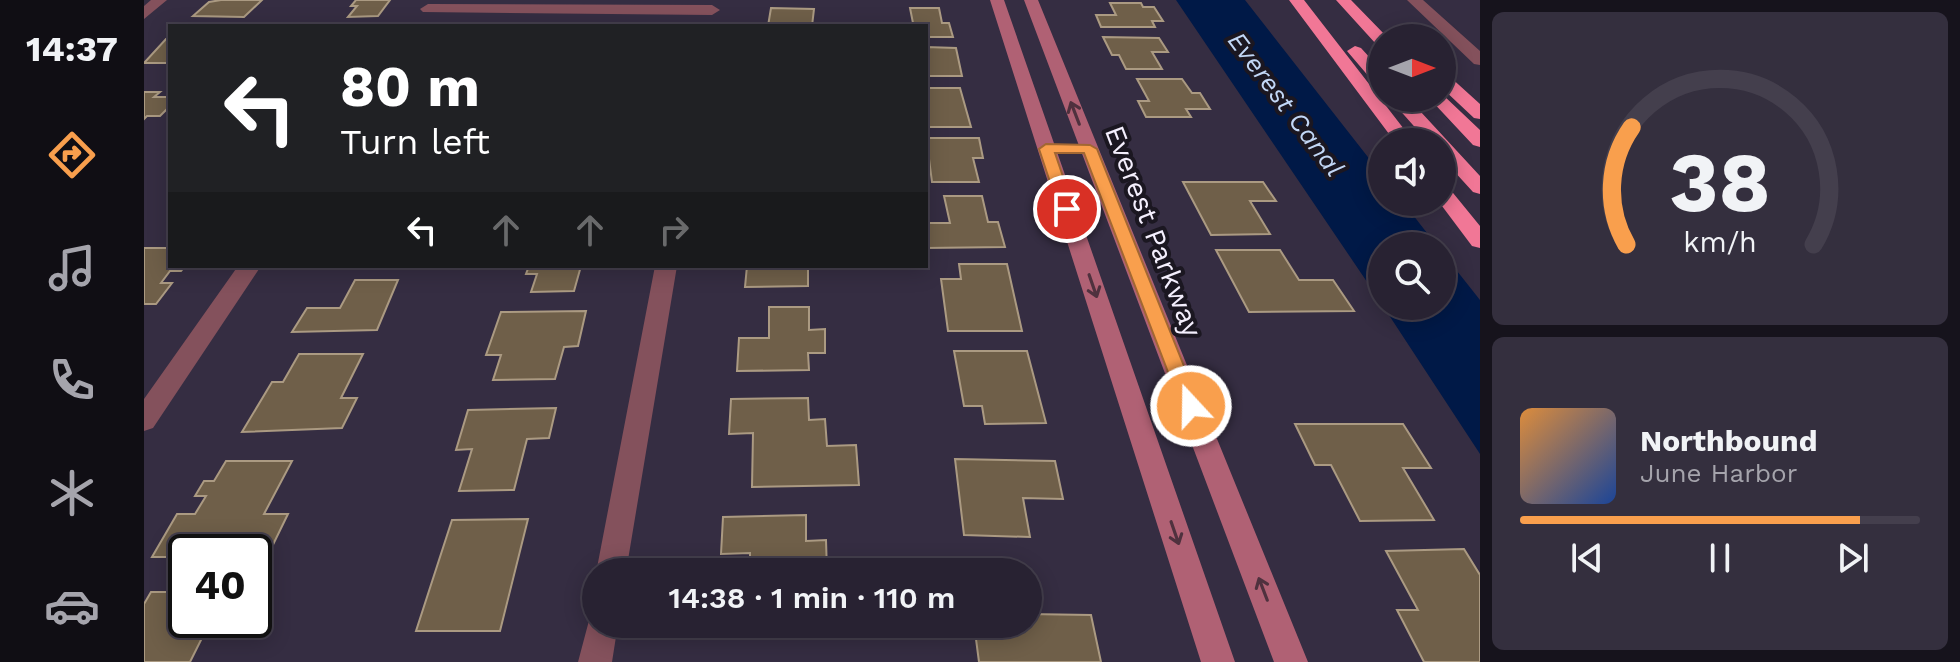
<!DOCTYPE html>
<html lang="en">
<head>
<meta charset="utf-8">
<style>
	:root { --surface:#282232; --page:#342f3e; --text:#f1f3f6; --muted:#a5a4ac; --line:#443f4d; --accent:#f99f4d }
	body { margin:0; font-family:"Work Sans",sans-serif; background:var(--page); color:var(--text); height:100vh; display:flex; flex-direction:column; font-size:30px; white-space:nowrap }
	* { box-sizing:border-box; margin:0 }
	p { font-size:26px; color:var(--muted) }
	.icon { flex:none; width:44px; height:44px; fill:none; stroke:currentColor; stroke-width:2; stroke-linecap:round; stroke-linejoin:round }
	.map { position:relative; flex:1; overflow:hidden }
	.details { display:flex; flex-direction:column; gap:12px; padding:12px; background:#16131c; width:480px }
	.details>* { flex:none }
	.guide { position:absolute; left:24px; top:24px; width:760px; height:244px; border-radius:0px; box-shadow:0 4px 20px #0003,0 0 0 2px var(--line); background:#202124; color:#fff; overflow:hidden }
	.needle { width:52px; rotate:90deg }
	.tools { position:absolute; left:1224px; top:24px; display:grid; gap:16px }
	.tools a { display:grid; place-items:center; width:88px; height:88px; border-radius:50%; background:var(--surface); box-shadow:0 4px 20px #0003,0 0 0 2px var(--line); font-size:40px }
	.speed { position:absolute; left:24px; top:534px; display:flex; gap:16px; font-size:40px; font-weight:700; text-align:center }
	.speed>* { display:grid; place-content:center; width:104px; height:104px; border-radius:50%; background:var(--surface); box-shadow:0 4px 20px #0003,0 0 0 2px var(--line); line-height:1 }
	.speed .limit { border:4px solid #111; border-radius:12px; background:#fff; color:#111 }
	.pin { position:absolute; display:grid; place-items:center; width:68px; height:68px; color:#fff; margin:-34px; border:4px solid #fff; border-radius:50%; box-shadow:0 2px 8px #0007 }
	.me { position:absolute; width:88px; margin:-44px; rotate:339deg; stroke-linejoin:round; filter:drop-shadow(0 0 6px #0008) }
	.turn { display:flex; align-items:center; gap:28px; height:168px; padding:0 40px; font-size:36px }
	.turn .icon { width:104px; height:104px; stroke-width:2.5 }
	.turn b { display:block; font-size:56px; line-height:68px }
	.lanes { display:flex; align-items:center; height:76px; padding:0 40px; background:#0003; justify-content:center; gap:40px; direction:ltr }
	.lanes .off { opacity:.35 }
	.details .widget { flex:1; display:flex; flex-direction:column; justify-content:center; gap:12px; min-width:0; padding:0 28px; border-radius:12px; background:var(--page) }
	.details .dial { align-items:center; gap:0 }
	.dial svg { height:208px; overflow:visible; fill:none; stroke:var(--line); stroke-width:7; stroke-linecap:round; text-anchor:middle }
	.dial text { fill:var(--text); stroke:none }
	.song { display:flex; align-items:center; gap:24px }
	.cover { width:96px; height:96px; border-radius:12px; background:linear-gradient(135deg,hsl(30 70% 55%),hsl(220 70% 35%)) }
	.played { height:8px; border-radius:4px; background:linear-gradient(90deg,var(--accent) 85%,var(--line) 85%) }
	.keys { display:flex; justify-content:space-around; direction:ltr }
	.trip { position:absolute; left:438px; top:558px; width:460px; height:80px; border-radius:40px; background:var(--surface); box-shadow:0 4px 20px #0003,0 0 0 2px var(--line); font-weight:600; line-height:80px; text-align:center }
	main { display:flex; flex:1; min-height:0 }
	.tab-bar { display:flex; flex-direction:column; width:144px; justify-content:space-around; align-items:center; background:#100e14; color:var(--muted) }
	.tab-bar .icon { width:56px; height:56px }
	.tab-bar .active { color:var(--accent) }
	.tab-bar b { font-size:36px; color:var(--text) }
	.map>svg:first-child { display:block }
	.water { fill:#001947 }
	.building { fill:#6f5f49; stroke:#ab9a82; stroke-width:2 }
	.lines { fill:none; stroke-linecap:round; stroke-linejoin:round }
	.street { fill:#84515c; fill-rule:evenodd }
	.secondary { fill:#b06174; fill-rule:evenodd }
	.highway { fill:#f17796; fill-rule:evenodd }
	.oneway { stroke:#4f313e }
	.route { fill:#f99f4d; stroke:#a26732; stroke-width:2 }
	.labels { text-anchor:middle; stroke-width:8; stroke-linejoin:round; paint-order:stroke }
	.far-water-label { font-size:26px; font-style:italic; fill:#c2d7f6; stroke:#1b1721 }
	.street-label { font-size:28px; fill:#f4effd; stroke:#1b1721 }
</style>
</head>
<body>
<main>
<nav class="tab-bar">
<b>14:37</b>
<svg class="icon active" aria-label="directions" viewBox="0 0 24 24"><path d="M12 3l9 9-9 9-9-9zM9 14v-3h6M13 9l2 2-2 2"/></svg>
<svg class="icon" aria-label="music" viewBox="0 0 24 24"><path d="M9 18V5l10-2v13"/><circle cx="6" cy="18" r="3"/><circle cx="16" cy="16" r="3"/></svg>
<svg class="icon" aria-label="phone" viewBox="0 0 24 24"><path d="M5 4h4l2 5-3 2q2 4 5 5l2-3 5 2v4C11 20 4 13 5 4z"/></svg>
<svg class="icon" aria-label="climate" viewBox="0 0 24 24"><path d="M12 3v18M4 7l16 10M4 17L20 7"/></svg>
<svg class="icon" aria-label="car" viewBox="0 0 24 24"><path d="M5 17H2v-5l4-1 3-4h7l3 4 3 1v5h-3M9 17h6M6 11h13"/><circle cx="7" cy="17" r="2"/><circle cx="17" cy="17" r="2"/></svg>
</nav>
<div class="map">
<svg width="1336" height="662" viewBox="0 0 1336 662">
	<rect width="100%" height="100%" fill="#352d42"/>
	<!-- water -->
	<path class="water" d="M1032,0H1101L1238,175V202H1259L1293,246H1238V304Z
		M1298,252L1336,300V454L1239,306H1298Z"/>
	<!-- building -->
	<path class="building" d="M77,0H118L100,17L49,16L65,2Z
		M212,0H246L234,16L204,17L213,6H207Z
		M966,3H997L999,7H1010L1019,21H1008L1011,27H957L952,15H972Z
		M627,8L670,9L668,26H624Z
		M766,8H795L798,23H805L809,37H782V26H752L751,23H769Z
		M959,37L1015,38L1024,52H1008L1018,69H982L975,55H968Z
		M22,39H26V63H0Z
		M782,47L812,48L818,76H782Z
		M993,79H1038L1048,93H1056L1066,109H1042L1047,117H1002L994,101H1005Z
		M782,88H816L827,127H783Z
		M0,92H16L10,97H26V106L16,116H3L0,119Z
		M782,138H835L839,158H829L835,182H788L785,159H782Z
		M1039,182H1119L1132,201H1106L1126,234L1067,235Z
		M800,196H838L844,222H854L861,247L782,248V223H806Z
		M0,248H26V266H41L37,271H26L17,283H28L12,304H0Z
		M1072,250H1136L1155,280H1189L1210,311L1105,312Z
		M815,264H863L878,331H804L797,279H817Z
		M385,266H437L430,291L387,292L393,274H382Z
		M603,266H664V286L601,287Z
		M211,280H254L233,330L148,332L163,308H196Z
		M625,307H665V330L681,329V353H664L665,370L593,371L595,338H625Z
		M442,311L434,346L420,347L411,379L349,380L357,355H342L357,312Z
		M810,351H883L902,423L841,424L838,406H820Z
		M155,354H219L197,398H213L198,428L98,432L128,382H139Z
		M664,398L665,420L681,419L683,446L712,445L715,485L608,487L609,433L585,434L587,399Z
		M412,408L405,438L383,439L370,490L315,491L328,449L312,450L324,410Z
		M1151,424H1259L1287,468H1259L1290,520L1216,521L1187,465H1171Z
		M811,459L911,461L919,499L879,498L886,537L820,535Z
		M82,461H148L120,514H144L123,557H110V552H42V557H8L33,514H51L62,496H51L60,481H70Z
		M662,515V541L682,540L683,572H606V553L577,554L579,517Z
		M384,519L356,631H272L308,520Z
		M1320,549L1336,575V662H1280L1253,610H1274L1242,551Z
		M7,592H42V620H67L46,662H0V604Z
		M884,614L947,615L957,662H835L830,624H884Z"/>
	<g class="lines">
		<!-- street -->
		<path class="street" d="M7,0H23L0,19V6Z
			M1263,0H1279L1336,51V65L1330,64Z
			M284,4L568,5L576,10L568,15L279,12L276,9Z
			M94,266H117L9,428L0,431V399Z
			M511,266H533L482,572L452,573Z
			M452,611V624H474L468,662H434L447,613Z"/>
		<!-- secondary -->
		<path class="secondary" d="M846,0H860L1091,662H1057Z
			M880,0H894L1164,662H1130Z"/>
		<!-- highway -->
		<path class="highway" d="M1145,0H1160L1270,142H1251Z
			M1192,0H1207L1244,38H1238V46L1232,44Z
			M1211,46L1217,48L1238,71V86L1232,85L1203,51Z
			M1298,74L1304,75L1336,104V119L1330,118L1298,88Z
			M1298,94L1336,130V147L1329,145L1285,98H1298Z
			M1245,98H1264L1336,176V194L1329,192L1298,158V142H1284Z
			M1298,186L1305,188L1336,226V248L1328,246L1295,202H1298Z"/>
	</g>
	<!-- one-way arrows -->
	<defs><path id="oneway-shaft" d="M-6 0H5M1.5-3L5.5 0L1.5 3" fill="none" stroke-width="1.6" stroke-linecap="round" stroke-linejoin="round" transform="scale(2)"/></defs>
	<g class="oneway">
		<use href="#oneway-shaft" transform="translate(931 113) rotate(-111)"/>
		<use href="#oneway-shaft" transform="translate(949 286) rotate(71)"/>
		<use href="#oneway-shaft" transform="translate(1031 533) rotate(71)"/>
		<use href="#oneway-shaft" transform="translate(1119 589) rotate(-111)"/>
	</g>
	<!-- route -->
	<path class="route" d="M946,145L953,149L1056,406L1054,411H1040L1037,406L940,153H911L930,209L923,214L915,209L895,149L902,144Z"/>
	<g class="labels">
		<!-- far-water labels -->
		<g class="far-water-label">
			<text transform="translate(1142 104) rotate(53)" y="9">Everest Canal</text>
		</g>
		<!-- street labels -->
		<g class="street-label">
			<text transform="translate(1010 231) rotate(69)" y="10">Everest Parkway</text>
		</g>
	</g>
</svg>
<div class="tools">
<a><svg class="needle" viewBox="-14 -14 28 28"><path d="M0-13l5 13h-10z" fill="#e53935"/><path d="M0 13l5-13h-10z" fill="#a5a4ac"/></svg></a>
<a><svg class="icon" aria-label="sound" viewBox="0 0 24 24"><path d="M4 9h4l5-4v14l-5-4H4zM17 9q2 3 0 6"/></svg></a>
<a><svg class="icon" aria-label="search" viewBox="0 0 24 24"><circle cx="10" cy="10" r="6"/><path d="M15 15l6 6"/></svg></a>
</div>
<div class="speed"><div class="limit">40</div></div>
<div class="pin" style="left:923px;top:209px;background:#d93025"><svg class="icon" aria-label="arrive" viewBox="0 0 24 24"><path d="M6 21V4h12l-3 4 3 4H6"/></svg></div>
<svg class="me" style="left:1047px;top:406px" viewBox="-20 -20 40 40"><circle r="17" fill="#f99f4d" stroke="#fff" stroke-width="3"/><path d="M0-11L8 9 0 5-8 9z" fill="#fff"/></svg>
<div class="trip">14:38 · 1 min · 110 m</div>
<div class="guide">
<div class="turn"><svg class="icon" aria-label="left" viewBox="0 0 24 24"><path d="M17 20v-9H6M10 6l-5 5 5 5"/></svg><div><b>80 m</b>Turn left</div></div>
<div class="lanes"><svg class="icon" aria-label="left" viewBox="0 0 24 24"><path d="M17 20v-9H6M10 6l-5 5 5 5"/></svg><svg class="icon off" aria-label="ahead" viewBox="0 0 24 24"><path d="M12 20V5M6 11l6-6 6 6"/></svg><svg class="icon off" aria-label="ahead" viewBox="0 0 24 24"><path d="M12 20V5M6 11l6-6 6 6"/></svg><svg class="icon off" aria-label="right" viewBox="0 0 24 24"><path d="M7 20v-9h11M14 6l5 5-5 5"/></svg></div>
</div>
</div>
<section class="details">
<div class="widget dial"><svg viewBox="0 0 100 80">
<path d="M14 69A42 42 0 1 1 86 69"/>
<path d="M14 69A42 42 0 0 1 16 24" stroke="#f99f4d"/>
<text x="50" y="56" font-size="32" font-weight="700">38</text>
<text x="50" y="72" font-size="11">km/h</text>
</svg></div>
<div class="widget">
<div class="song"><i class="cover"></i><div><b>Northbound</b><p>June Harbor</p></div></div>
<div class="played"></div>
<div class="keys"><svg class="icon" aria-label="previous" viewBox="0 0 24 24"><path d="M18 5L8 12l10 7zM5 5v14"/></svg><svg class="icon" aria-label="pause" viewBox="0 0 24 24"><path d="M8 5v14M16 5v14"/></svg><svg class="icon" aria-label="next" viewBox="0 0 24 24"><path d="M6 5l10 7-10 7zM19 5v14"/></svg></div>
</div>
</section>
</main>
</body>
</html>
